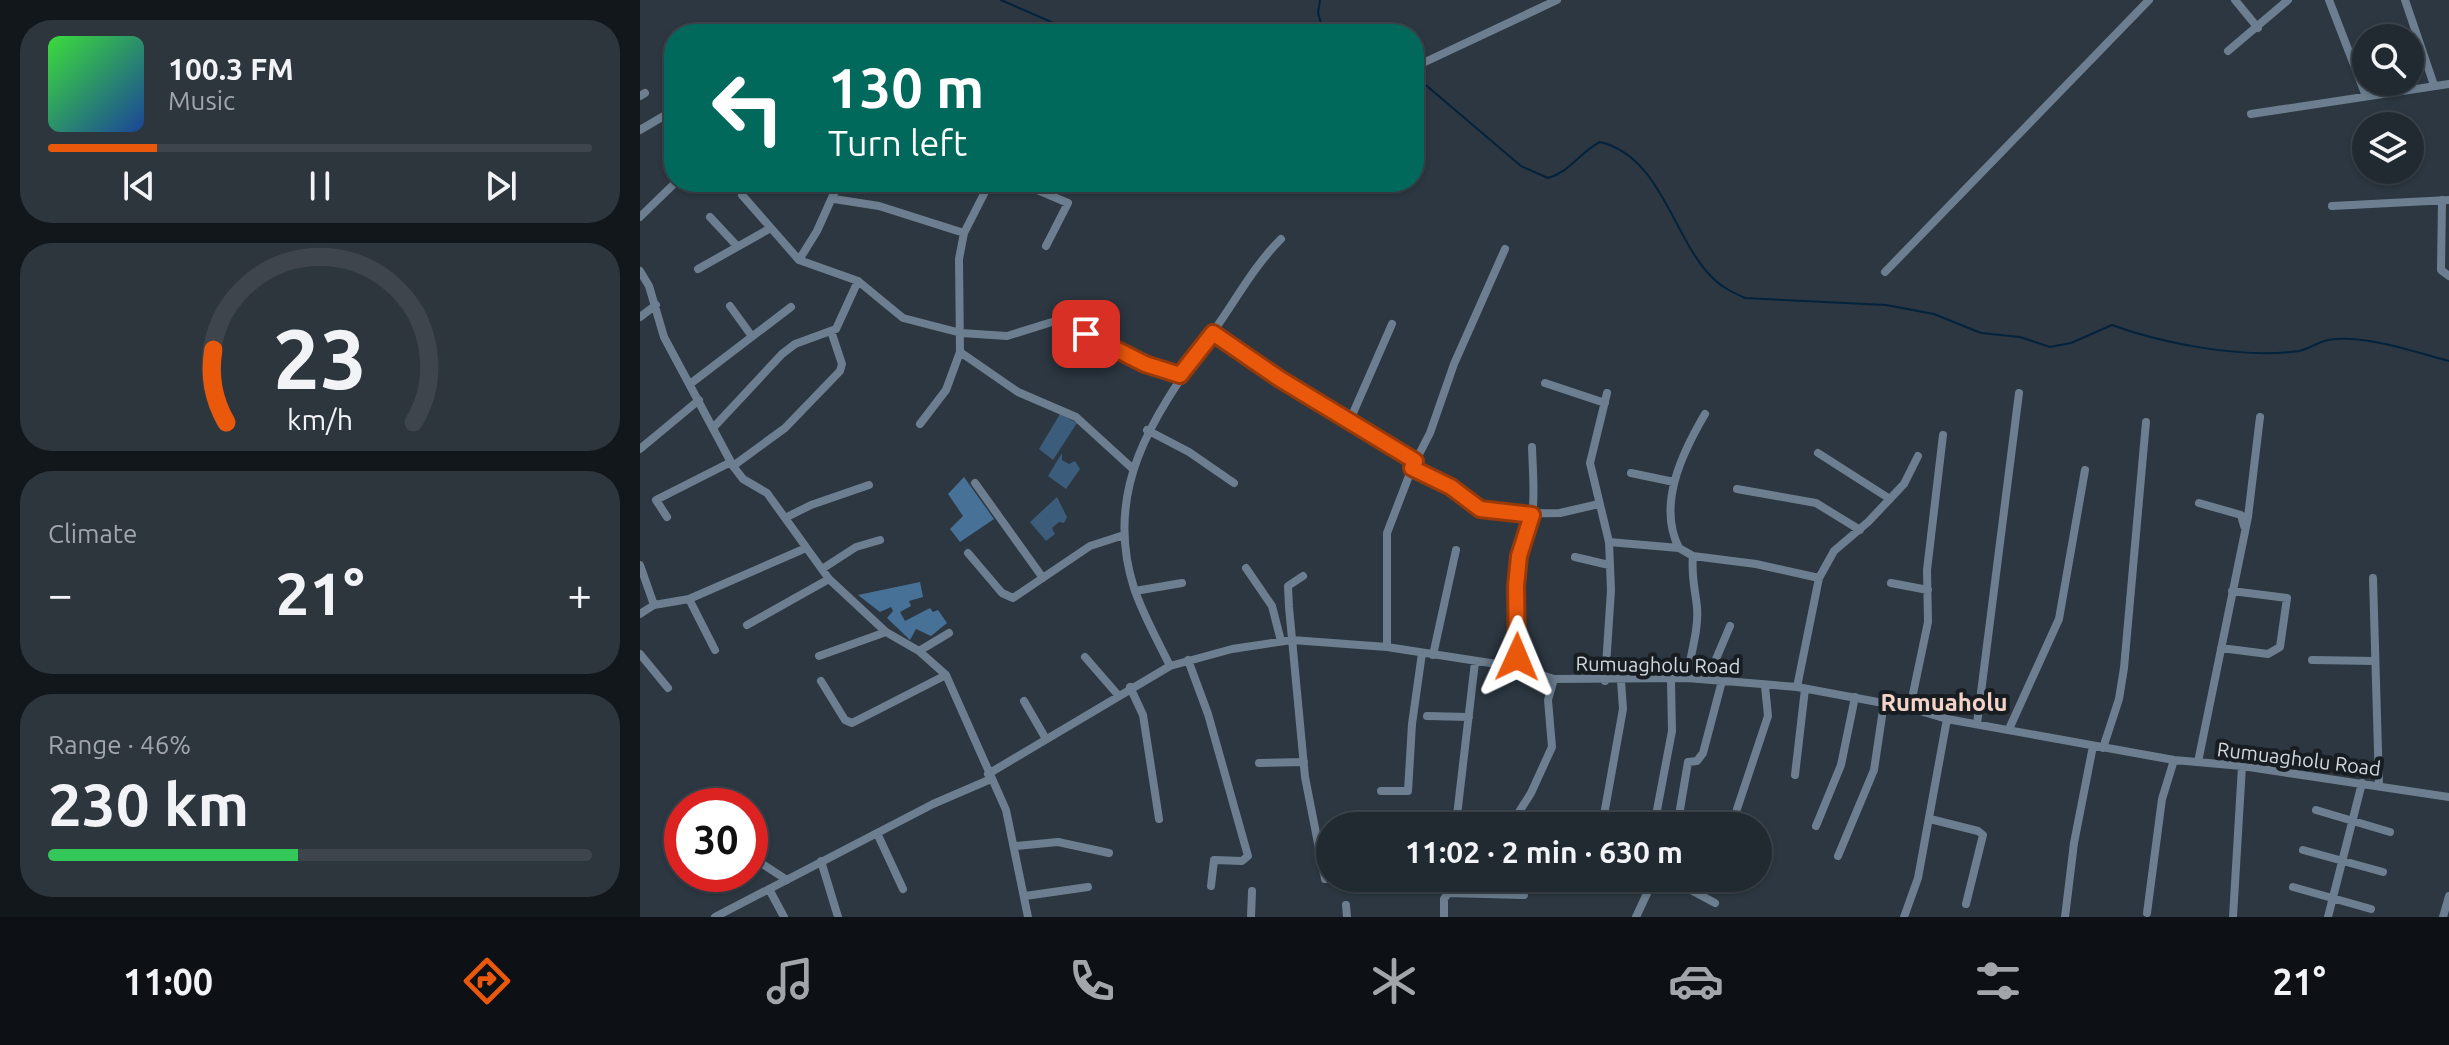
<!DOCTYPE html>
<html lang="en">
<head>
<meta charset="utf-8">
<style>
	:root { --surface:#212931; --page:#2d353d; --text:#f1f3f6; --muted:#a2a6ab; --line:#3e454d; --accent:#ea580c }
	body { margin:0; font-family:Ubuntu,sans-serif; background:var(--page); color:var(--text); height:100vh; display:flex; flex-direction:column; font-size:30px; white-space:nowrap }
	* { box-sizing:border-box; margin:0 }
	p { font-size:26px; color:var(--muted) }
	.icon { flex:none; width:44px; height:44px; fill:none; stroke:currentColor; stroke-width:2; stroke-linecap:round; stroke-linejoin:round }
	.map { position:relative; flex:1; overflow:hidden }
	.side { display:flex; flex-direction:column; gap:20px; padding:20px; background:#12171b; width:640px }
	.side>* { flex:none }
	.top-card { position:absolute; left:24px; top:24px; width:760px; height:168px; border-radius:32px; box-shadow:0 2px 6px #0004,0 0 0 2px var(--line); background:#00695c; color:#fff; overflow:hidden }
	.buttons { position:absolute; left:1712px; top:24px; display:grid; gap:16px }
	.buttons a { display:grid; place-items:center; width:72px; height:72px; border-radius:50%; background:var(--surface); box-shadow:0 2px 6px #0004,0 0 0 2px var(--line); font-size:40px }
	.speed { position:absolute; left:24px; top:788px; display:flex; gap:16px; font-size:40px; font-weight:700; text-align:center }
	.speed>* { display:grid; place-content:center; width:104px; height:104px; border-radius:50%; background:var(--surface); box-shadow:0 2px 6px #0004,0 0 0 2px var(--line); line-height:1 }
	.speed .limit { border:12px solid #d22; background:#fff; color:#111 }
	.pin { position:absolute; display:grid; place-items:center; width:68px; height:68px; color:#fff; margin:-34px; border-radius:16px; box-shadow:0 4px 12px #0006 }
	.me { position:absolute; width:88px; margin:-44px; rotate:1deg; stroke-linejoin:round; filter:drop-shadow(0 0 6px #0008) }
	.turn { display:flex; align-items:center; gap:28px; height:168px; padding:0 32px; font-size:36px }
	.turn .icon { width:104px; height:104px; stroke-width:2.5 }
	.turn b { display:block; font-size:56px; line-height:68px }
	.big { font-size:60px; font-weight:600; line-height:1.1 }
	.side .card { flex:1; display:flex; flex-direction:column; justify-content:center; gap:12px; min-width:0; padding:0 28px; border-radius:32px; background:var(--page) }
	.side .dial { align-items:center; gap:0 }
	.dial svg { height:208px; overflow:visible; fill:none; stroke:var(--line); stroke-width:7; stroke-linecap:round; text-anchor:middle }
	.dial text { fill:var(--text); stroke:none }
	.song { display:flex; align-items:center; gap:24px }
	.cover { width:96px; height:96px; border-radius:12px; background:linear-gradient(135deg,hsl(120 70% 55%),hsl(220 70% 35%)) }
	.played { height:8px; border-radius:4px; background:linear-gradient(90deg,var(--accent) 20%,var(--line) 20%) }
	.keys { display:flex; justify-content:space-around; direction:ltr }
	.heat { display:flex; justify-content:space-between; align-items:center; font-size:44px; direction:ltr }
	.charge { height:12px; border-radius:6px; background:linear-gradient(90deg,#34c759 46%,var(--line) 0) }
	.trip { position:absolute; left:676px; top:812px; width:456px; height:80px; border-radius:40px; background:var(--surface); box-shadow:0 2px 6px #0004,0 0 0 2px var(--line); font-weight:600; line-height:80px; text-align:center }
	.menu { display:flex; height:128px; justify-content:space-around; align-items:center; background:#0d1014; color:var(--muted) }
	.menu .icon { width:56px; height:56px }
	.menu .on { color:var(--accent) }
	.menu b { font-size:36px; color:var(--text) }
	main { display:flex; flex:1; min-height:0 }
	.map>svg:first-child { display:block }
	.green { fill:#3b5c7a }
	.forest { fill:#477197 }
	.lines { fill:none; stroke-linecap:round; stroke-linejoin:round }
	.stream { stroke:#03233d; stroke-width:2 }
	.minor { stroke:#6c7e8f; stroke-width:8 }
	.route-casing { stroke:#983908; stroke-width:20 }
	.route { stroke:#ea580c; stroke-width:14 }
	.labels { text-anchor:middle; stroke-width:8; stroke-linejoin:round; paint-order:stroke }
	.street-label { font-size:20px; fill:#d1d8df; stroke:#181d22 }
	.quarter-label { font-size:24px; font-weight:bold; fill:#f4d3c9; stroke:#181d22 }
</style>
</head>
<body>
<main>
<section class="side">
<div class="card">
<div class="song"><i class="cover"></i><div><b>100.3 FM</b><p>Music</p></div></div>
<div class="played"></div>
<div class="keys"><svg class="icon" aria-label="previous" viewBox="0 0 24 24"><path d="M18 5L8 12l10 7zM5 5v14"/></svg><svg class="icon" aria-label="pause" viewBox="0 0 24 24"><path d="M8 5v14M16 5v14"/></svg><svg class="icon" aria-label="next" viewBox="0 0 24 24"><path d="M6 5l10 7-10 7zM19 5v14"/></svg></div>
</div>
<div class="card dial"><svg viewBox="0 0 100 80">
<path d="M14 69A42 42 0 1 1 86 69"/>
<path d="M14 69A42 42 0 0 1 9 41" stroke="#ea580c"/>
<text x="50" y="56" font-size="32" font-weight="700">23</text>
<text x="50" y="72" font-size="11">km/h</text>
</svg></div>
<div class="card"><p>Climate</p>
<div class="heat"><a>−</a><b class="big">21°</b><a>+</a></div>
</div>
<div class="card"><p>Range · 46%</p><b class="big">230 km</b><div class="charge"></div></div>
</section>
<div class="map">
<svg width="1809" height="917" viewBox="0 0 1809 917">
	<rect width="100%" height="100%" fill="#2c3741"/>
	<!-- green -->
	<path class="green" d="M420,414L437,423L413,460L399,449Z
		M422,453V460L429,464L435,461L440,469L426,489L408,476Z
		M417,497L427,517L424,523L419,522L412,528L415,534L406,541L390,522Z"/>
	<!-- forest -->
	<path class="forest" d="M324,477L354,519L320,542L310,529L323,516L308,494Z
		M280,582L283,597L269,601L271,606L260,612L265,621L290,608L293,612L298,610L307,623L291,636L276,629L270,640L247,618L253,611L251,607L240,612L218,595Z"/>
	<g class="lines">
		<!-- stream -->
		<path class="stream" d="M361,0L439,34
			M680,0L678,13L684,34
			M774,75L881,166L908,178C930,172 940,152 960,142C1020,156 1033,236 1069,274C1079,286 1092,292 1105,298L1246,305L1294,314L1341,333L1380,337L1410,347L1431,343L1472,325C1523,344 1605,359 1659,351C1669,349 1678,342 1688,340C1724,334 1774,352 1809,361"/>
		<!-- minor -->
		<path class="minor" d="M1595,0L1618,28
			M1689,0L1726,96
			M1765,0L1794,85
			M1588,51L1648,0
			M785,62L917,0
			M0,96L5,93
			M1611,114L1809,84
			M0,130L34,110
			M394,182L395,189L428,203L406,246
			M102,195L159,260L218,281L263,318L321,333L367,336L412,322H422L505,364L540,375
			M194,199L239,206L324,233
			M1802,200L1801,270L1809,276
			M1692,206L1809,200
			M0,217L36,182
			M70,217L97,246
			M159,260L177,231L199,182
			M58,269L129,229
			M0,271L9,286L24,337L93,466L103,479L127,493L189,579L246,632L279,651L306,675L366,810L388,917
			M1245,272L1509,0
			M90,306L111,335
			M0,317L16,305
			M573,333L640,379L775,461
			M320,352L378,392L436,417L493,469
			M905,383L965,403
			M50,384L151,307
			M1065,414C1042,453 1017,505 1039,548L1053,556L1116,564L1179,578
			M710,420L752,324
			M280,424L306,390L320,352L319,259L324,233L350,182
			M73,428L142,354L155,344L196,329L218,281
			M507,430L549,452L594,483
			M0,449L59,400
			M1178,453L1250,499
			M93,466L145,428L200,371L202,364L191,331
			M772,468L811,487L840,509L856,514L920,513L959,504
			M991,473L1034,482
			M335,483L403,578
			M1097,489L1176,503L1220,530
			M1559,503L1601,515L1604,526
			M27,517L16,500L91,462
			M145,518L171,505L229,485
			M969,542L1039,548
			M328,553L362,593L373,598L450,546L484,535
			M935,557L969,565
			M0,565L14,605
			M606,568L632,606L641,641
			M182,569L216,547L240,540
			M663,576L648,586L649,607L665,777L685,879
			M1733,578L1739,785
			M1251,583L1288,590
			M495,591L542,583
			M49,599L75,650
			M0,614L14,605L49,599L166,548
			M107,625L189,579
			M747,647V533L772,468L790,433L814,364L865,249
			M1581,648L1628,654L1640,647L1647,598L1592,591
			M279,651L309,633
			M0,654L28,688
			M793,655L816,550
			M179,656L246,632
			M445,657L478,695
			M548,660L568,714L608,856L602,861L574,860L571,886
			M1672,660L1735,661
			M530,666C518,641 503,615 494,588C461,485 518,411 573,332C596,300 613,267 641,239
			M876,667C878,641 873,614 876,587C877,567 884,552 889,533C896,504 893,477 892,447
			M1047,678C1050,656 1059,630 1057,607C1055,589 1051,575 1053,556
			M1072,680L1076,659L1090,626
			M181,681L205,720L212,723L306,675
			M965,681L971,590L969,542L950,463L967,393
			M490,687L503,715L519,819
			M1157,687L1179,578L1194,551L1228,522L1264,484L1278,456
			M384,701L406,739
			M1270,708L1288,622L1287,570L1303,435
			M787,716L829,717
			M1337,724L1379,393
			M1369,729L1419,619L1445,470
			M1463,748L1479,699L1484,668L1506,422
			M1558,762L1608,517L1620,417
			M619,763L664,762
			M348,774L530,666L592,649L652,640L747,647L876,667L914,679L1047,678L1157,687L1270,708L1307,719L1534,760L1602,766L1809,797
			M1155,775L1165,689
			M741,791H768L772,724L782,653
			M1097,809L1128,716L1125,686
			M1676,810L1750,832
			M1290,819L1338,831L1343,835L1326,904
			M1038,821L1048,762L1057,761L1063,753L1082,681
			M816,824L835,662
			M870,826L891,793L912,747L908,700L914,679
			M962,826L983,709L981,681
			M1014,826L1032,731L1031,681
			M1176,826L1201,765L1215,697
			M237,833L263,889
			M376,846L418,842L469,853
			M1663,850L1743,872
			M110,856L147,880
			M1198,856L1234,770L1244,703
			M181,861L198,917
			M1013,878L1049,889L1075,903
			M1653,887L1731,909
			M129,889L144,917
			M385,896L448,887
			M706,905L707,917
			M1507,913L1522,799L1534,760
			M75,917L293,804L351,779
			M611,917L612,891
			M804,917V899L808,893L884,895
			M996,917L1011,885V878
			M1264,917L1278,878L1307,719
			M1425,917L1434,843L1453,746
			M1593,917L1602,766
			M1688,917L1722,783
			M1803,917L1809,896"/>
	</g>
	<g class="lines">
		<defs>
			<path id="route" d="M446,334L505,364L540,375L573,333L640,379L775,461L772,468L811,487L840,509L892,515L879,556L876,586L877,657"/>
		</defs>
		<!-- route casing -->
		<use href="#route" class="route-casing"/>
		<!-- route -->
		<use href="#route" class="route"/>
	</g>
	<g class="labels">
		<!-- street labels -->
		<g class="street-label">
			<text transform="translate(1018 665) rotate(1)" y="7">Rumuagholu Road</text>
			<text transform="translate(1659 759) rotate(7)" y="7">Rumuagholu Road</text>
		</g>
		<!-- quarter labels -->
		<g class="quarter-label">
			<text x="1304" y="711">Rumuaholu</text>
		</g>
	</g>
</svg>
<div class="buttons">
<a><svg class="icon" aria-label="search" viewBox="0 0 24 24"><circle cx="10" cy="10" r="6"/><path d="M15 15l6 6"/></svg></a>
<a><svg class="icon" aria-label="layers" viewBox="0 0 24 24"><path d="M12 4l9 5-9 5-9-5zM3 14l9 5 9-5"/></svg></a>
</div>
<div class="speed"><div class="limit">30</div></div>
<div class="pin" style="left:446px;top:334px;background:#d93025"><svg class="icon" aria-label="arrive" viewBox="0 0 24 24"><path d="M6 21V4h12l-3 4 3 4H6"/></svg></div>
<svg class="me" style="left:877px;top:657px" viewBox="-20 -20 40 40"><path d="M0-17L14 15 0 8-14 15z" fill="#ea580c" stroke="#fff" stroke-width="4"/></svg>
<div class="trip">11:02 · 2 min · 630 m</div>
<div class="top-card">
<div class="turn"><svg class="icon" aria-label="left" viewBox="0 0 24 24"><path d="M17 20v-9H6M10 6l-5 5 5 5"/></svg><div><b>130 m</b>Turn left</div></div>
</div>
</div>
</main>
<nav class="menu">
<b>11:00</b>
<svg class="icon on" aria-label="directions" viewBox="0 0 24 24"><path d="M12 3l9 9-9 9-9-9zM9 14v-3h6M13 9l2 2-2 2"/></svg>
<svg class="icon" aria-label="music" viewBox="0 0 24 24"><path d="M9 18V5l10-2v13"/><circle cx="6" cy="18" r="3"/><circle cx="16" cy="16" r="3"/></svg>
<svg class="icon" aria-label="phone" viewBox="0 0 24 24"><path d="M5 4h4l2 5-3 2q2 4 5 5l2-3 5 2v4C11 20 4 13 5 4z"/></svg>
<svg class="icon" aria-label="climate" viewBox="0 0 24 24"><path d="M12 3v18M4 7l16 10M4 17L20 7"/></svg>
<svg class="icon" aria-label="car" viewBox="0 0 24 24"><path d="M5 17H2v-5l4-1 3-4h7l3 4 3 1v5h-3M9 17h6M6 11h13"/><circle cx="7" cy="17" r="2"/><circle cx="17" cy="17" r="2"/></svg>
<svg class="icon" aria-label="filters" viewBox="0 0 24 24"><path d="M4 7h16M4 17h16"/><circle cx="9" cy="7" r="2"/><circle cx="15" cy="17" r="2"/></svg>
<b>21°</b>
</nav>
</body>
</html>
